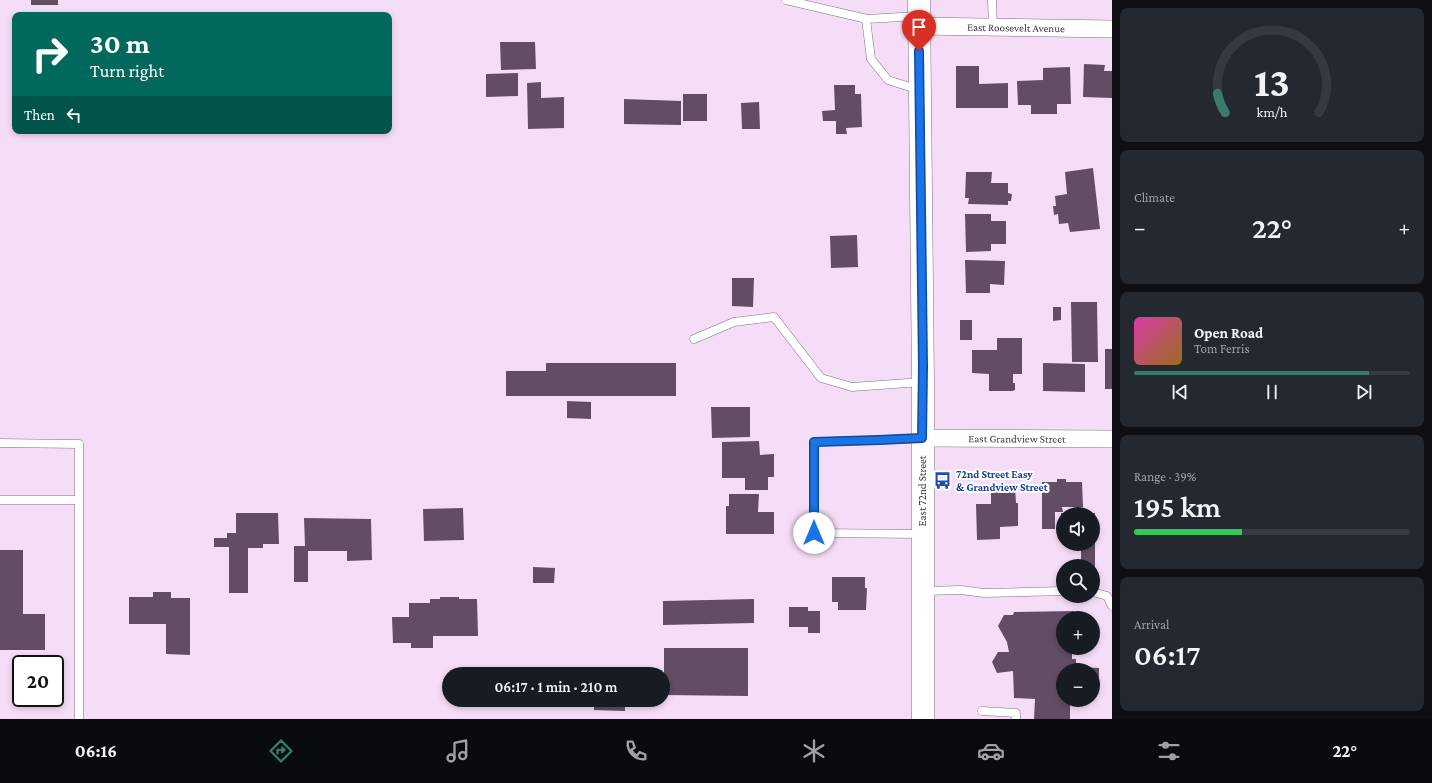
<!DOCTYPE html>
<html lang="en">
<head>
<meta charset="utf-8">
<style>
	:root { --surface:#171b24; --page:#242831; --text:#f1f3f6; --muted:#9ea1a6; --line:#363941; --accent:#3a7a68 }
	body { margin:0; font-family:"Crimson Pro",serif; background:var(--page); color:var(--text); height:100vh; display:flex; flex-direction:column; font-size:15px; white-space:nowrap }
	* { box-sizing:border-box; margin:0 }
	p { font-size:13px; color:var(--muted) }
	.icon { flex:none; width:22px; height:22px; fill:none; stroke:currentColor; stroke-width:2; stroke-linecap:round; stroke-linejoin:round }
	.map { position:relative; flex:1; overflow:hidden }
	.drawer { display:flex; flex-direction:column; gap:8px; padding:8px; background:#0d0f14; width:320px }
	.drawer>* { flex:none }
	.banner { position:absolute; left:12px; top:12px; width:380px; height:122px; border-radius:8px; box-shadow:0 2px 6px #0003; background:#00695c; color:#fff; overflow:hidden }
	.controls { position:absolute; left:1056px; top:507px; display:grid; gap:8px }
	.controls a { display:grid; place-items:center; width:44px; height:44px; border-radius:50%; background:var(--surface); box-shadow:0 2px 6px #0003; font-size:20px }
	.speed { position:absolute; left:12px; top:655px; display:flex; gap:8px; font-size:20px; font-weight:700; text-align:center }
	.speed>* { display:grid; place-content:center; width:52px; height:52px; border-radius:50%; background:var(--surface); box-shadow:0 2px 6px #0003; line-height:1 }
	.speed .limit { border:2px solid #111; border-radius:6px; background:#fff; color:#111 }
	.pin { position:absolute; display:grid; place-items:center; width:34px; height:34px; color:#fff; margin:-41px -17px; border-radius:50% 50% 50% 0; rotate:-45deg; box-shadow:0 0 4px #0007 }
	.pin .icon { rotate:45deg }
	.me { position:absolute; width:44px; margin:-22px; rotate:0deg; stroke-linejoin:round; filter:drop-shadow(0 0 3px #0008) }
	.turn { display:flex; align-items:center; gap:14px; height:84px; padding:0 12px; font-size:18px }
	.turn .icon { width:52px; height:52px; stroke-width:2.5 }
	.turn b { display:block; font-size:28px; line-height:34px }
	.then { display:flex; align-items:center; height:38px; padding:0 12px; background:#0003; gap:8px; font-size:15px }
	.big { font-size:30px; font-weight:600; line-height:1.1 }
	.drawer .widget { flex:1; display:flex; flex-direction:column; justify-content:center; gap:6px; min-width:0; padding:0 14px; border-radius:8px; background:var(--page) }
	.drawer .dial { align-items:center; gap:0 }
	.dial svg { height:104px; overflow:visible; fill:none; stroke:var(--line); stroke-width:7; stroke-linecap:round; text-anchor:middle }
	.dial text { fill:var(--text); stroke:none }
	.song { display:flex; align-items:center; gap:12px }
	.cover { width:48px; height:48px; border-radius:6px; background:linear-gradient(135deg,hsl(320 70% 55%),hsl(40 70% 35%)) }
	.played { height:4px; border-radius:2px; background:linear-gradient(90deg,var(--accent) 85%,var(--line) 85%) }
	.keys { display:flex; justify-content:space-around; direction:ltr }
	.heat { display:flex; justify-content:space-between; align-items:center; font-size:22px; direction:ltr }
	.charge { height:6px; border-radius:3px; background:linear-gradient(90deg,#34c759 39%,var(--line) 0) }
	.trip { position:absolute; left:442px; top:667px; width:228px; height:40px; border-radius:20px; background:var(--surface); box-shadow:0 2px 6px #0003; font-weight:600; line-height:40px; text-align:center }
	.tabs { display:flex; height:64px; justify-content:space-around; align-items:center; background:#090b0e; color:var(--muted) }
	.tabs .icon { width:28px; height:28px }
	.tabs .on { color:var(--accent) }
	.tabs b { font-size:18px; color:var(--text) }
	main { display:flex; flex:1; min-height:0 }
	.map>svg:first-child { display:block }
	.building { fill:#634d64 }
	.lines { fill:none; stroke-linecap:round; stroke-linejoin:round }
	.service-casing { stroke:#826c83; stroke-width:9 }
	.minor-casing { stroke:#826c83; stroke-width:18 }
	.secondary-casing { stroke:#826c83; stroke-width:23 }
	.service { stroke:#fff; stroke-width:8 }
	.minor { stroke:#fff; stroke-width:17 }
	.secondary { stroke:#fff; stroke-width:22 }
	.route-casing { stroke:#114b97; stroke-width:10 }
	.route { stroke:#1a73e8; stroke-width:7 }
	.labels { text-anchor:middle; stroke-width:4; stroke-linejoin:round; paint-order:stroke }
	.street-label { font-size:11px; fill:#3f353f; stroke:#fff }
	.transit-label { font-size:11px; font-weight:bold; fill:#164399; stroke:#fff; text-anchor:start }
</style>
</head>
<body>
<main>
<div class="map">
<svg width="1112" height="719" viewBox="0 0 1112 719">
	<rect width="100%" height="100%" fill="#f6ddf7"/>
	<!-- building -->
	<path class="building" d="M31,0H58V5H31Z
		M500,42H535L536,69L501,70Z
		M1084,64L1105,65L1104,71H1112V98L1083,97Z
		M956,66H979V84L1008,83V108H956Z
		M1070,67L1071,104H1057V114H1031V105H1018L1017,81L1043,80V68Z
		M518,73V96L486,97V74Z
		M541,82V98L564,97V128L528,129L527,83Z
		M834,85H855V94H861L862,127L846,128L847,134H836V121H823L822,111L835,110Z
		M683,94H707V121H683Z
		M624,99L681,101V125L624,124Z
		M759,102L760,129H742L741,103Z
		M1093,168L1100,229L1070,232L1068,223L1059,224L1058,214L1054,215L1053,206H1056L1055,196L1067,194L1065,172Z
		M966,172H992L991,183H1008V193L1012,194L1011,201H1008V205L968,204L969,198H965Z
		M965,214H991V221H1006V244H991V251L966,252Z
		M857,235L858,267L831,268L830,236Z
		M965,260L1005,261L1004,285L990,284V293H966Z
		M732,278H754L753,307L732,306Z
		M1071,302H1097L1098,362H1072Z
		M1053,307H1061V320L1053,321Z
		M960,320H972V340H960Z
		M997,338H1022V374H1013V383H1015V390L1012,391H989V374L972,373V350H997Z
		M1105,349H1112V389H1105Z
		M546,363H676V396H506V371H546Z
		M1043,363L1085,364V392L1043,391Z
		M567,401L591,402V419L567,418Z
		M711,407H750V437L712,438Z
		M759,441L760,455L774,454V477H768V490H745V478H722V442Z
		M1057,479H1066V482H1082L1083,507H1062L1063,512H1055V529H1042V482H1057Z
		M1013,485V487H1015L1016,503H1018V526L1000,527V539L977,540L976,504H991V486Z
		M729,494H759L758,512H774V534H726V506H729Z
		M463,508L464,540L424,541L423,509Z
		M236,513H278L279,544H263V548H248V593H229V547H214V538H227V533H236Z
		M1061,513H1063V537H1061Z
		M1093,513H1095V571H1093V566H1081V544H1093Z
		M304,518L371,519L372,560L347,561V551H308V582H294V546H305Z
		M0,550H23V614H45V650H0Z
		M533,567L555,568L554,583H533Z
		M832,577H865V588H867L866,610H838V602H832Z
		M153,592H171V598H190V655L166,654V624H129V597H153Z
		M440,597H459V599H477L478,636H433V648H411V643H393L392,617H409V603H430V599H440Z
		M754,599V623L663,625V601Z
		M789,607H808V611H820V633H808V627H789Z
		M1074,611L1076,618H1063V648H1072V659H1076V663H1080V667L1099,668V678H1093V670H1063V700H1070V719H1034L1035,699L1014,698L1013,671L997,673L992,662L998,652H1009L1007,642L998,626L1004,615H1013L1014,612Z
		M664,648H748V696L664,695Z
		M594,700H625V711L594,710Z"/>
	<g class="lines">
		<defs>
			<path id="service" d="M786,0L867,19L918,16
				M992,0L993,27
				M866,19L871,59L888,80L919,90
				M694,339L734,322L774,317L821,378L852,387L922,382
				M922,438L879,440L814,442V533L922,534
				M0,443L79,444V719
				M0,500H78
				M924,591L961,590L984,593L1063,591
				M1093,592L1107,596L1112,606
				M982,711L1016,713V719"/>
			<g id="minor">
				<path id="s1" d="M919,26L1112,29"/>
				<path id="s2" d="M922,438L1112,439"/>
			</g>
			<path id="secondary" d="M919,0L923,382V719"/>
		</defs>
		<!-- service casing -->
		<use href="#service" class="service-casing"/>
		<!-- minor casing -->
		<use href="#minor" class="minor-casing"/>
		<!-- secondary casing -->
		<use href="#secondary" class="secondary-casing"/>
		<!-- service -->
		<use href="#service" class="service"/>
		<!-- minor -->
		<use href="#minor" class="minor"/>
		<!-- secondary -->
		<use href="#secondary" class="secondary"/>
	</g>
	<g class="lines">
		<defs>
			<path id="route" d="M814,533V442L879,440L922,438L923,366L919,51"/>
		</defs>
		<!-- route casing -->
		<use href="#route" class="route-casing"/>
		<!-- route -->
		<use href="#route" class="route"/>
	</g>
	<!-- icons -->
	<defs>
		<symbol id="bus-bare" viewBox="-9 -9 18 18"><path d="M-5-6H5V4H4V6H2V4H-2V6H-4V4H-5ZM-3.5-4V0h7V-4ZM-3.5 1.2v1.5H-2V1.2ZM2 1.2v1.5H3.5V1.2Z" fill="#1a4fb4" stroke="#fff" stroke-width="2.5" paint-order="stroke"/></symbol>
	</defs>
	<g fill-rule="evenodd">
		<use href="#bus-bare" x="930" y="468" width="25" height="25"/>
	</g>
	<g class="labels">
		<!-- street labels -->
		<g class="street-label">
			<text dy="4" stroke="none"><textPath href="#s1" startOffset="97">East Roosevelt Avenue</textPath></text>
			<text dy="4" stroke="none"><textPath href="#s2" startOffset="95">East Grandview Street</textPath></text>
			<text transform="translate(922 491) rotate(-90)" y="4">East 72nd Street</text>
		</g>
		<!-- transit labels -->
		<g class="transit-label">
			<text x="956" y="478">72nd Street Easy<tspan x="956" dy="13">&amp; Grandview Street</tspan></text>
		</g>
	</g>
</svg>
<div class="controls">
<a><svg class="icon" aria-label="sound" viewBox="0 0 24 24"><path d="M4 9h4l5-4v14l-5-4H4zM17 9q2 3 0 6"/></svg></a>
<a><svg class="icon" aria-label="search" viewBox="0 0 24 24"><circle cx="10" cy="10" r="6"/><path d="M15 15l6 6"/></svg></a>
<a>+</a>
<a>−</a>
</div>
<div class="speed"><div class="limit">20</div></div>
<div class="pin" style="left:919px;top:51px;background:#d93025"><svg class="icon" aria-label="arrive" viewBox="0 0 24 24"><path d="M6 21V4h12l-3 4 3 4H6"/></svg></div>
<svg class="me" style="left:814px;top:533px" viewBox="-20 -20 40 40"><circle r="19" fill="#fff"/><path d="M0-13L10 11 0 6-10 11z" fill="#1a73e8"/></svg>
<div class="trip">06:17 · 1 min · 210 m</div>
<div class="banner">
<div class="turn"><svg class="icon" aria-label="right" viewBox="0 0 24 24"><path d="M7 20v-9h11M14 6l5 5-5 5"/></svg><div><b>30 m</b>Turn right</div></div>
<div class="then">Then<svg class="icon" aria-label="left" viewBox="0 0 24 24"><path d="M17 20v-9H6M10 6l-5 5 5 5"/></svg></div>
</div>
</div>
<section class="drawer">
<div class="widget dial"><svg viewBox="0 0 100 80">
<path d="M14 69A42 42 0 1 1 86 69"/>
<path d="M14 69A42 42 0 0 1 8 54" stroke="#3a7a68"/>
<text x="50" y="56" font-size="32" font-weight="700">13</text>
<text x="50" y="72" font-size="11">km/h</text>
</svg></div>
<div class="widget"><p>Climate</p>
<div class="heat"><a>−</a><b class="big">22°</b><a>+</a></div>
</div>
<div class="widget">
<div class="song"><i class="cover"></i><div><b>Open Road</b><p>Tom Ferris</p></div></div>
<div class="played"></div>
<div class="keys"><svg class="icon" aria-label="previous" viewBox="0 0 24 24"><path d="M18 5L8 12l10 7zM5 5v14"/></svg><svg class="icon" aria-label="pause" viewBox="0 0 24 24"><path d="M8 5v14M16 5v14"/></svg><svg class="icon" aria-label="next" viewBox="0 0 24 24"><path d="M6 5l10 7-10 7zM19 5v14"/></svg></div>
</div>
<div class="widget"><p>Range · 39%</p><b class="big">195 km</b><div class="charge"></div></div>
<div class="widget"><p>Arrival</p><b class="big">06:17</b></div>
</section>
</main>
<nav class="tabs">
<b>06:16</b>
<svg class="icon on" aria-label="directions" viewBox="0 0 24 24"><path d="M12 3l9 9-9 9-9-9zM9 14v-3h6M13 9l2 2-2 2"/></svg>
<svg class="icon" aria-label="music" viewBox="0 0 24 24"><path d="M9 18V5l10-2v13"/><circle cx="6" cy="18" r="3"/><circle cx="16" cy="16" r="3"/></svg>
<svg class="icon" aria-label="phone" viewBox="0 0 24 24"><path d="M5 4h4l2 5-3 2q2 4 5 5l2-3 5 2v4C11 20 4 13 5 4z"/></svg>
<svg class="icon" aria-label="climate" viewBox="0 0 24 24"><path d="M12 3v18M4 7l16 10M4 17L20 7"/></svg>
<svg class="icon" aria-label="car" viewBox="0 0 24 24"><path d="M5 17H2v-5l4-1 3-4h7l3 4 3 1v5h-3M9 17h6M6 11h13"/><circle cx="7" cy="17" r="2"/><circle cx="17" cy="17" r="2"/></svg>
<svg class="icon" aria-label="filters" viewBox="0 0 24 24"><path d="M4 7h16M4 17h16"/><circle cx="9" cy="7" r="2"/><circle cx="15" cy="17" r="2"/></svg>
<b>22°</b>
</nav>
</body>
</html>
